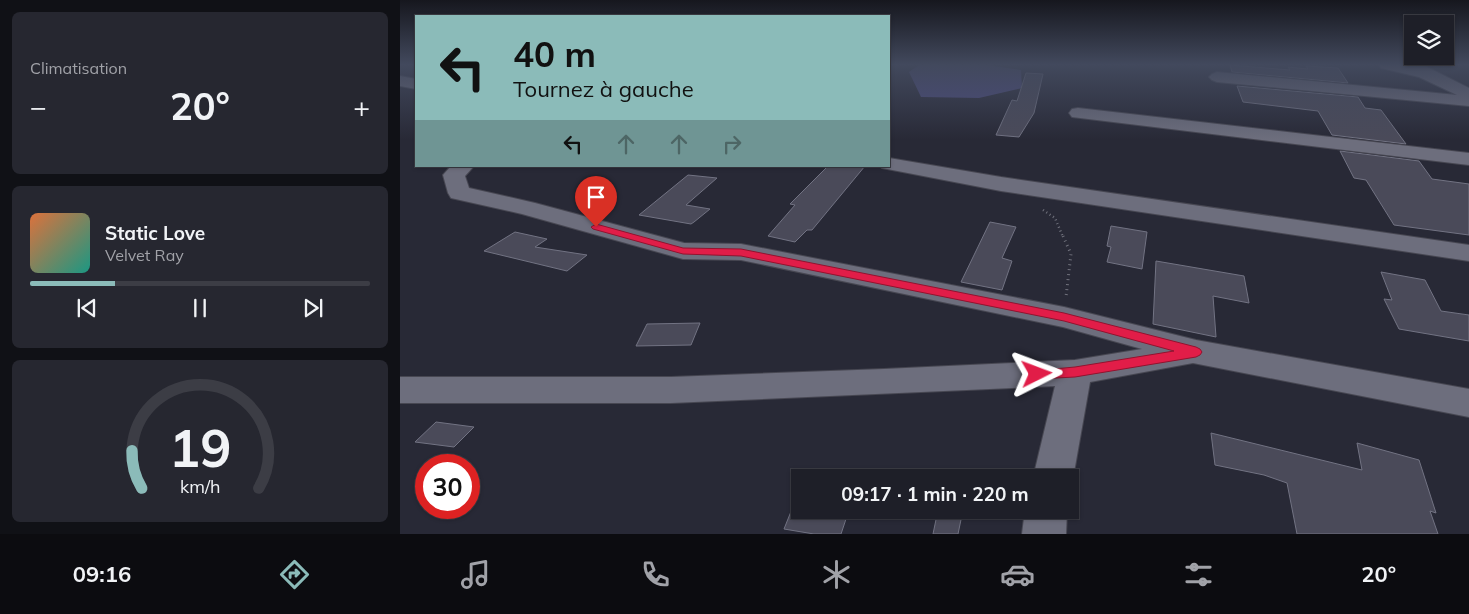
<!DOCTYPE html>
<html lang="fr">
<head>
<meta charset="utf-8">
<style>
	:root { --surface:#1e1f28; --page:#262730; --text:#f1f3f6; --muted:#a1a2a8; --line:#3c3d45; --accent:#8bbbb9 }
	body { margin:0; font-family:Mulish,sans-serif; background:var(--page); color:var(--text); height:100vh; display:flex; flex-direction:column; font-size:19px; white-space:nowrap }
	* { box-sizing:border-box; margin:0 }
	p { font-size:16px; color:var(--muted) }
	.icon { flex:none; width:28px; height:28px; fill:none; stroke:currentColor; stroke-width:2; stroke-linecap:round; stroke-linejoin:round }
	.map { position:relative; flex:1; overflow:hidden }
	.panel { display:flex; flex-direction:column; gap:12px; padding:12px; background:#101116; width:400px }
	.panel>* { flex:none }
	.hud { position:absolute; left:15px; top:15px; width:475px; height:152px; border-radius:0px; box-shadow:0 1px 4px #0004,0 0 0 1px var(--line); background:#8bbbb9; color:#111; overflow:hidden }
	.controls { position:absolute; left:1004px; top:15px; display:grid; gap:10px }
	.controls a { display:grid; place-items:center; width:50px; height:50px; border-radius:0px; background:var(--surface); box-shadow:0 1px 4px #0004,0 0 0 1px var(--line); font-size:25px }
	.speed { position:absolute; left:15px; top:454px; display:flex; gap:10px; font-size:25px; font-weight:700; text-align:center }
	.speed>* { display:grid; place-content:center; width:65px; height:65px; border-radius:50%; background:var(--surface); box-shadow:0 1px 4px #0004,0 0 0 1px var(--line); line-height:1 }
	.speed .limit { border:8px solid #d22; background:#fff; color:#111 }
	.pin { position:absolute; display:grid; place-items:center; width:42px; height:42px; color:#fff; margin:-51px -21px; border-radius:50% 50% 50% 0; rotate:-45deg; box-shadow:0 0 5px #0007 }
	.pin .icon { rotate:45deg }
	.me { position:absolute; width:55px; margin:-28px; rotate:87deg; stroke-linejoin:round; filter:drop-shadow(0 0 4px #0008) }
	.turn { display:flex; align-items:center; gap:18px; height:105px; padding:0 15px; font-size:22px }
	.turn .icon { width:65px; height:65px; stroke-width:2.5 }
	.turn b { display:block; font-size:35px; line-height:42px }
	.lanes { display:flex; align-items:center; height:48px; padding:0 15px; background:#0003; justify-content:center; gap:25px; direction:ltr }
	.lanes .off { opacity:.35 }
	.big { font-size:38px; font-weight:700; line-height:1.1 }
	.panel .widget { flex:1; display:flex; flex-direction:column; justify-content:center; gap:8px; min-width:0; padding:0 18px; border-radius:8px; background:var(--page) }
	.panel .dial { align-items:center; gap:0 }
	.dial svg { height:130px; overflow:visible; fill:none; stroke:var(--line); stroke-width:7; stroke-linecap:round; text-anchor:middle }
	.dial text { fill:var(--text); stroke:none }
	.song { display:flex; align-items:center; gap:15px }
	.cover { width:60px; height:60px; border-radius:8px; background:linear-gradient(135deg,hsl(20 70% 55%),hsl(170 70% 35%)) }
	.played { height:5px; border-radius:2px; background:linear-gradient(90deg,var(--accent) 25%,var(--line) 25%) }
	.keys { display:flex; justify-content:space-around; direction:ltr }
	.heat { display:flex; justify-content:space-between; align-items:center; font-size:28px; direction:ltr }
	.trip { position:absolute; left:391px; top:469px; width:288px; height:50px; border-radius:0px; background:var(--surface); box-shadow:0 1px 4px #0004,0 0 0 1px var(--line); font-weight:700; line-height:50px; text-align:center }
	.menu { display:flex; height:80px; justify-content:space-around; align-items:center; background:#0c0c10; color:var(--muted) }
	.menu .icon { width:35px; height:35px }
	.menu .on { color:var(--accent) }
	.menu b { font-size:22px; color:var(--text) }
	main { display:flex; flex:1; min-height:0 }
	.map>svg:first-child { display:block }
	.green { fill:#4c4b80 }
	.building { fill:#4a4a59; stroke:#727383 }
	.lines { fill:none; stroke-linecap:round; stroke-linejoin:round }
	.minor-casing { stroke:#474752; stroke-width:2 }
	.path-far1 { stroke:#71727d; stroke-width:2.5; stroke-dasharray:1 3; stroke-linecap:butt }
	.path { stroke:#71727d; stroke-width:3; stroke-dasharray:1 4; stroke-linecap:butt }
	.minor { fill:#6d6e7d; fill-rule:evenodd }
	.route { fill:#e11d48; stroke:#92132f }
</style>
</head>
<body>
<main>
<section class="panel">
<div class="widget"><p>Climatisation</p>
<div class="heat"><a>−</a><b class="big">20°</b><a>+</a></div>
</div>
<div class="widget">
<div class="song"><i class="cover"></i><div><b>Static Love</b><p>Velvet Ray</p></div></div>
<div class="played"></div>
<div class="keys"><svg class="icon" aria-label="previous" viewBox="0 0 24 24"><path d="M18 5L8 12l10 7zM5 5v14"/></svg><svg class="icon" aria-label="pause" viewBox="0 0 24 24"><path d="M8 5v14M16 5v14"/></svg><svg class="icon" aria-label="next" viewBox="0 0 24 24"><path d="M6 5l10 7-10 7zM19 5v14"/></svg></div>
</div>
<div class="widget dial"><svg viewBox="0 0 100 80">
<path d="M14 69A42 42 0 1 1 86 69"/>
<path d="M14 69A42 42 0 0 1 8 46" stroke="#8bbbb9"/>
<text x="50" y="56" font-size="32" font-weight="700">19</text>
<text x="50" y="72" font-size="11">km/h</text>
</svg></div>
</section>
<div class="map">
<svg width="1069" height="534" viewBox="0 0 1069 534">
	<rect width="100%" height="100%" fill="#282936"/>
	<!-- green -->
	<path class="green" d="M519,65H587L621,70L622,88L579,98L521,97L509,72Z"/>
	<!-- building -->
	<path class="building" d="M830,65L890,70L888,67L908,69L906,66L938,68L948,83L832,72Z
		M626,73L643,74L634,113L619,137L596,135L612,100L617,101Z
		M837,86L958,97L965,108L981,110L1006,144L932,135L918,111L843,102Z
		M940,151L1019,161L1032,179L1069,184V235L994,225L966,180L954,178Z
		M428,166H465L412,230H407L395,242L368,236L395,205L390,204Z
		M288,175L317,178L286,205L310,209L294,222L291,224L239,215Z
		M590,222L616,227L602,258L612,261L602,290L561,282Z
		M711,226L747,232L742,269L707,262L711,247L707,246Z
		M115,232L147,239L135,247L187,255L167,271L84,251Z
		M756,261L844,276L849,303L813,296L816,337L753,324Z
		M981,272L1025,280L1041,311L1069,315V341L999,329L984,299L992,300Z
		M300,323L291,345L236,346L247,324Z
		M36,422L74,427L54,447L15,442Z
		M811,433L962,470L957,443L1019,460L1036,513L1030,511L1038,534H897L887,483L864,475L815,465Z
		M400,489V510H449L441,534H414L384,529Z
		M538,510H563L558,534H533Z"/>
	<g class="lines">
		<defs>
			<path id="minor" d="M979,65H1023L1069,88V106L817,82L812,80L809,77L812,74L817,72L1057,95L1019,77L981,68Z
				M0,76L16,79V89L0,86Z
				M678,108L1069,153V165L672,117L669,113L672,109Z
				M489,158L601,177L1069,245V261L601,191L482,168L480,166H489Z
				M51,166H74L65,176L69,188L135,203L284,243L341,244L664,307L796,340L1069,389V417L793,363L690,382L673,478L670,485V478H633L655,386L271,403H0V377H271L484,369L675,360L742,349L663,327L341,260L283,259L122,214L51,198L48,193L43,175Z
				M625,510H667L666,534H622Z"/>
		</defs>
		<!-- minor casing -->
		<use href="#minor" class="minor-casing"/>
		<!-- path-far1 -->
		<path class="path-far1" d="M643,210L655,218L663,237"/>
		<!-- path -->
		<path class="path" d="M663,236L671,254L666,297"/>
		<!-- minor -->
		<use href="#minor" class="minor"/>
	</g>
	<!-- sky -->
	<linearGradient id="sky" x2="0" y2="1"><stop stop-color="#16171e"/><stop offset="0.46" stop-color="#42495d"/><stop offset="1" stop-color="#42495d" stop-opacity="0"/></linearGradient>
	<rect width="1069" height="140" fill="url(#sky)"/>
	<!-- route -->
	<path class="route" d="M196,224L283,248L341,249L664,313L796,347L800,349L802,352L800,355L796,357L675,377L637,379L632,378L630,374L632,371L675,367L774,351L664,321L341,256L283,254L193,229L191,227Z"/>
</svg>
<div class="controls">
<a><svg class="icon" aria-label="layers" viewBox="0 0 24 24"><path d="M12 4l9 5-9 5-9-5zM3 14l9 5 9-5"/></svg></a>
</div>
<div class="speed"><div class="limit">30</div></div>
<div class="pin" style="left:196px;top:227px;background:#d93025"><svg class="icon" aria-label="arrive" viewBox="0 0 24 24"><path d="M6 21V4h12l-3 4 3 4H6"/></svg></div>
<svg class="me" style="left:637px;top:374px" viewBox="-20 -20 40 40"><path d="M0-17L14 15 0 8-14 15z" fill="#e11d48" stroke="#fff" stroke-width="4"/></svg>
<div class="trip">09:17 · 1 min · 220 m</div>
<div class="hud">
<div class="turn"><svg class="icon" aria-label="left" viewBox="0 0 24 24"><path d="M17 20v-9H6M10 6l-5 5 5 5"/></svg><div><b>40 m</b>Tournez à gauche</div></div>
<div class="lanes"><svg class="icon" aria-label="left" viewBox="0 0 24 24"><path d="M17 20v-9H6M10 6l-5 5 5 5"/></svg><svg class="icon off" aria-label="ahead" viewBox="0 0 24 24"><path d="M12 20V5M6 11l6-6 6 6"/></svg><svg class="icon off" aria-label="ahead" viewBox="0 0 24 24"><path d="M12 20V5M6 11l6-6 6 6"/></svg><svg class="icon off" aria-label="right" viewBox="0 0 24 24"><path d="M7 20v-9h11M14 6l5 5-5 5"/></svg></div>
</div>
</div>
</main>
<nav class="menu">
<b>09:16</b>
<svg class="icon on" aria-label="directions" viewBox="0 0 24 24"><path d="M12 3l9 9-9 9-9-9zM9 14v-3h6M13 9l2 2-2 2"/></svg>
<svg class="icon" aria-label="music" viewBox="0 0 24 24"><path d="M9 18V5l10-2v13"/><circle cx="6" cy="18" r="3"/><circle cx="16" cy="16" r="3"/></svg>
<svg class="icon" aria-label="phone" viewBox="0 0 24 24"><path d="M5 4h4l2 5-3 2q2 4 5 5l2-3 5 2v4C11 20 4 13 5 4z"/></svg>
<svg class="icon" aria-label="climate" viewBox="0 0 24 24"><path d="M12 3v18M4 7l16 10M4 17L20 7"/></svg>
<svg class="icon" aria-label="car" viewBox="0 0 24 24"><path d="M5 17H2v-5l4-1 3-4h7l3 4 3 1v5h-3M9 17h6M6 11h13"/><circle cx="7" cy="17" r="2"/><circle cx="17" cy="17" r="2"/></svg>
<svg class="icon" aria-label="filters" viewBox="0 0 24 24"><path d="M4 7h16M4 17h16"/><circle cx="9" cy="7" r="2"/><circle cx="15" cy="17" r="2"/></svg>
<b>20°</b>
</nav>
</body>
</html>
